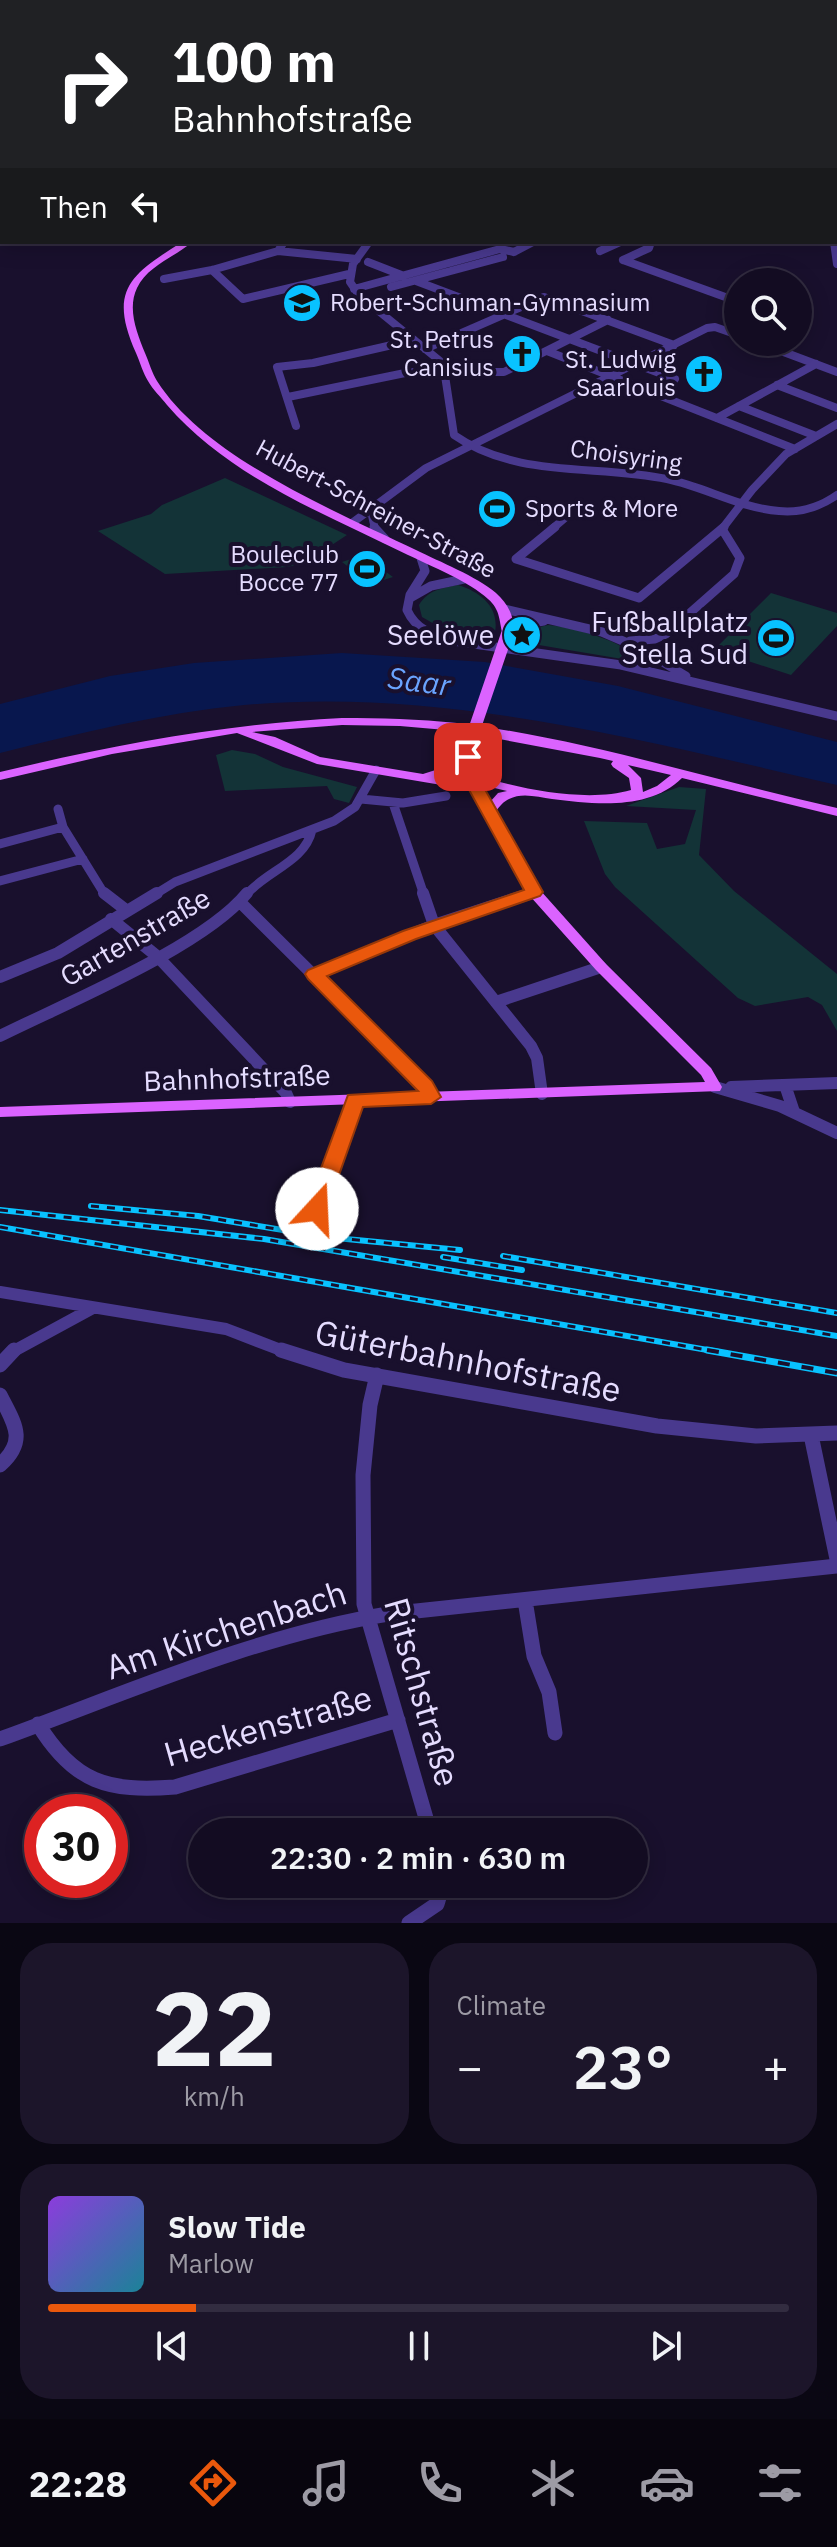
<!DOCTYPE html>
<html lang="en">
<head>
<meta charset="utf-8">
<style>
	:root { --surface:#130c22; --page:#1c152a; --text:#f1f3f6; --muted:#9d9ba5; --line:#322c40; --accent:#ea580c }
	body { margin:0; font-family:"IBM Plex Sans",sans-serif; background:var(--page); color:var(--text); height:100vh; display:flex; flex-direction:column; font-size:30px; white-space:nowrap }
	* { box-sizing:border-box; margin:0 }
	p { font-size:26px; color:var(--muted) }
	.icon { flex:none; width:44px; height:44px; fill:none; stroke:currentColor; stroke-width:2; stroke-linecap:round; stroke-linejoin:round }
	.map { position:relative; height:1923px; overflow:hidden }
	.side { display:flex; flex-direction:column; gap:20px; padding:20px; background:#0a0713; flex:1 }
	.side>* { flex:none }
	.guide { position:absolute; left:0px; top:0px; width:838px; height:244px; box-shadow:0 4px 20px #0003,0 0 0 2px var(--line); background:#202124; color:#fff; overflow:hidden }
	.controls { position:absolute; left:724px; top:268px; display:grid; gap:16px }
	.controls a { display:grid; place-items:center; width:88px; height:88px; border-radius:50%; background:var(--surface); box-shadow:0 4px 20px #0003,0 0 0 2px var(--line); font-size:40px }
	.speed { position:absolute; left:24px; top:1794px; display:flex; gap:16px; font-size:40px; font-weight:700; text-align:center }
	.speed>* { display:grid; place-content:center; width:104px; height:104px; border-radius:50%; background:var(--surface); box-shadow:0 4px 20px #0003,0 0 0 2px var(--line); line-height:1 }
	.speed .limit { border:12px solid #d22; background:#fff; color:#111 }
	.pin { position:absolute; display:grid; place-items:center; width:68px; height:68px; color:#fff; margin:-34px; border-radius:16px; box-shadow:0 4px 12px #0006 }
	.me { position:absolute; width:88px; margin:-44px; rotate:20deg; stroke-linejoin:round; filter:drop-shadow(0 0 6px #0008) }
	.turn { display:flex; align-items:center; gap:28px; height:168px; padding:0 40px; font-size:36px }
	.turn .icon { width:104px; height:104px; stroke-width:2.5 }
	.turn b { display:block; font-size:56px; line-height:68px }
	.then { display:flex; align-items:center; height:76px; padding:0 40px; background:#0003; gap:16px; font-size:30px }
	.big { font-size:60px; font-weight:600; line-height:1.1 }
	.side .widget { flex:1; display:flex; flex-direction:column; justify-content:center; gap:12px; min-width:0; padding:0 28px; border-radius:32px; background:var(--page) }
	.side .dial { align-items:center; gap:0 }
	.dial b { font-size:104px; line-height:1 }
	.song { display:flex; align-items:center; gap:24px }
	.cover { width:96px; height:96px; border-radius:12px; background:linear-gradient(135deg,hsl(270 70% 55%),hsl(190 70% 35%)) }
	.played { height:8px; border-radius:4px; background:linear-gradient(90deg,var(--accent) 20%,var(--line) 20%) }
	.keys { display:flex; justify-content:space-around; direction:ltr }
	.heat { display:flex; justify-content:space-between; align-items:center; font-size:44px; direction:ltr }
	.side .tiles { flex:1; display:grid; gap:20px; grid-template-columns:1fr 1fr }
	.widget:last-child { grid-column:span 2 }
	.trip { position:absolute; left:188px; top:1818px; width:460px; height:80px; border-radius:40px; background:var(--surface); box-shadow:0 4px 20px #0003,0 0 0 2px var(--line); font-weight:600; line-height:80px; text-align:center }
	.dock { display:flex; height:128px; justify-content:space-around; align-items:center; background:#08050e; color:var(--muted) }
	.dock .icon { width:56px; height:56px }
	.dock .active { color:var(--accent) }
	.dock b { font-size:36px; color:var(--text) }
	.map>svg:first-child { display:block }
	.green { fill:#133337 }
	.water { fill:#08174e }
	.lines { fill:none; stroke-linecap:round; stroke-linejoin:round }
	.minor-far4 { stroke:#49398e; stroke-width:6 }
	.minor-far3 { stroke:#49398e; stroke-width:8 }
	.minor-far2 { stroke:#49398e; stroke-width:9 }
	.minor-far1 { stroke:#49398e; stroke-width:12 }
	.minor { stroke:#49398e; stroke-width:15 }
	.major { fill:#db63ff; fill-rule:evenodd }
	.rail-far1-casing { stroke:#08c2ff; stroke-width:6 }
	.rail-casing { stroke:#08c2ff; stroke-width:7 }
	.rail-far1 { stroke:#19102d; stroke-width:3; stroke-dasharray:8; stroke-linecap:butt }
	.rail { stroke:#19102d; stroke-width:4; stroke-dasharray:12; stroke-linecap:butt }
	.major-bridge { stroke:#db63ff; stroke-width:12 }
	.route { fill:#ea580c; stroke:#983908; stroke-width:2 }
	.labels { text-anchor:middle; stroke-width:8; stroke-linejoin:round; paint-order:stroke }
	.far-poi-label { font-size:24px; fill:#e5dcff; stroke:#19102d; text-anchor:end }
	.far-street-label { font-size:24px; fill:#e5dcff; stroke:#19102d }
	.poi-label { font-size:28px; fill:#e5dcff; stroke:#19102d; text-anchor:end }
	.street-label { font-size:28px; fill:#e5dcff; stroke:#19102d }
	.water-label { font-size:30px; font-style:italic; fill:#6aa4ff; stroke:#19102d }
	.near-street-label { font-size:34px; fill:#e5dcff; stroke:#19102d }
</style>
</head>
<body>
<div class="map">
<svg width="837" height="1923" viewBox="0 0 837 1923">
	<rect width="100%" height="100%" fill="#19102d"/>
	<!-- green -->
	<path class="green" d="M225,478L347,535L306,562L288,567L165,574L98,531L151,514L162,505Z
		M363,555L393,577L371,584L342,562Z
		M458,585C484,593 503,611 493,640L450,633L422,617L419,605C428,590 442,588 458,585Z
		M771,593L837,613V626L791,675L714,650Z
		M548,625C571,627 628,641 640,662L515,641L523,631Z
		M232,750L255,754L283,767L357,787L349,803L334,799L327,786L225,791L216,755Z
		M679,787L706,789L699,855L734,891L837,974V1031L822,1005L808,997L755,1006L738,998L615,887L605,874L584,821L647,823L657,849L685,844L696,810L626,806Z"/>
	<!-- water -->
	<path class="water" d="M342,653L485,662L618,686L837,742V785C644,741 444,687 244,705C161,713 80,733 0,753V704L110,676L194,663Z"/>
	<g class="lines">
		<!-- minor-far4 -->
		<path class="minor-far4" d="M47,0L50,2
			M363,0L367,2
			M474,0L477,2
			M564,0L567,2
			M654,0L657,2
			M738,0L741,2
			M821,0L824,2
			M84,2L95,0
			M836,223L837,154"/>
		<!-- minor-far3 -->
		<path class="minor-far3" d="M369,242L353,264L350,282L359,295L440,361L444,369L454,435C517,479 596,464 667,479C705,487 740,508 779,511C800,513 820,507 837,495
			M834,242L837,264
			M278,251L357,259
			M600,251L620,242
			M514,252L533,242
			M623,260L728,298
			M623,260L649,248L651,242
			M368,262L404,276
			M212,270L243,299L349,274
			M164,279L212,270L278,251L284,242
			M416,281L675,379
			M391,287L503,257
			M354,289L500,249L514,252
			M757,342L837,372
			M425,349L544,297L674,345
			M547,351L795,449
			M445,372H504L608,320
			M777,385L837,408
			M288,397L405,373L444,369
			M739,406L816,436
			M717,418L816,364
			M296,426L277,367L313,363L414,340
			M371,511L375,529
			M352,523L426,468L707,328L715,327L738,335
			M552,529L572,512
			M722,529L752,490L786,454L837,424"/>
		<!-- minor-far2 -->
		<path class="minor-far2" d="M374,527L385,539
			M555,527L516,559L639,598L724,527
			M421,558L425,571L410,595L407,610C416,630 433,635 453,641L621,665L837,716
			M410,598L431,586L464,579
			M504,609L602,632L639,648L686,676
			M507,633L526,624L544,621
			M630,641L655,639L666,634L734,574L740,558L722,529
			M361,799L403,803L446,796
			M393,803L424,895
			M58,809L63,827L105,895
			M0,844L63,827
			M0,881L83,859
			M154,895L175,882L334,821L355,807L376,770
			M246,895C266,871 305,862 312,830
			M525,895L534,892"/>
		<!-- minor-far1 -->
		<path class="minor-far1" d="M104,893L126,910
			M423,893L434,925L531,1046L537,1058L542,1094
			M240,902L425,1086L431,1097
			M111,919L158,957L286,1093L290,1102
			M314,974L434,925L532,893
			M0,977L58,953L157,893
			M496,1002L601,967
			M0,1036C66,1003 203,947 247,893
			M785,1085L794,1112
			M715,1087L780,1106L837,1133
			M731,1087L837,1083
			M317,1209L355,1100
			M0,1292L226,1329L286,1352
			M12,1352L93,1308"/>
		<!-- minor -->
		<path class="minor" d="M281,1350L344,1370L657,1426L756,1436L837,1433
			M0,1365L14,1350
			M377,1375L370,1405L363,1475L364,1604L430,1832
			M0,1395C14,1423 28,1440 0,1465
			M811,1435L837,1559
			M525,1600L534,1656L549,1692L555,1733
			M38,1724C74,1783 108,1792 175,1787L398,1720
			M0,1739C127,1693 254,1636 388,1614L837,1566
			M409,1923L437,1904L443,1884"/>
		<!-- major -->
		<path class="major" d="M246,0H252L253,2H247Z
			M0,30H2V34H0Z
			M836,115H837V119H836Z
			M836,127H837V131H836Z
			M182,242H192C175,257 147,266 137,288C127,309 137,333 145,353C149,362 152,373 157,381C206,458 335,511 416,550C440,562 476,576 496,593C509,605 517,620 511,636H503C499,622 501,610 488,599C470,582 431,566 408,555C325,514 229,477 167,405C161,397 153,390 148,381C143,373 140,362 136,353C108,290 130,275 182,242Z
			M342,718C380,718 419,719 457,723C586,739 711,780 837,808V816L682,778C649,811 594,804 552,799C538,797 522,792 509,799C504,801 499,807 496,811L540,890L606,964L711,1068L722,1087L720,1091L0,1117V1107L705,1082L701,1075L596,970L529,895L471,790L317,764L237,733L112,754L0,780V772C113,745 225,724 342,718ZM342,725L400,726L457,731L600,758L613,761L611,764L613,767L629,778L631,790C587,803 519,789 476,775L473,764L476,742L470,738L464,742L462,756L448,766L423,774L320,757L275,737L252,732ZM628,765L671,775L657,786L643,792L641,778ZM462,768L466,782L437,777L456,772ZM481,785H482L507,791L498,793L490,802Z"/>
		<defs>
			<path id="rail-far1" d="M91,1206L198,1216L337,1239
				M0,1210L264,1239L837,1336
				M0,1227L719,1352
				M336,1238L460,1250
				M503,1256L837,1313
				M443,1257L522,1270"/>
			<path id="rail" d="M707,1350L837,1373"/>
		</defs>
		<!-- rail-far1 casing -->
		<use href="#rail-far1" class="rail-far1-casing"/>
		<!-- rail casing -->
		<use href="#rail" class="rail-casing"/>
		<!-- rail-far1 -->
		<use href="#rail-far1" class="rail-far1"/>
		<!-- rail -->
		<use href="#rail" class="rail"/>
		<!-- major-bridge -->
		<path class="major-bridge" d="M470,742L507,634"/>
	</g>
	<!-- route -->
	<path class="route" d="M468,752L476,757L478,777L543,892L540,896L416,939L327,976L432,1081L441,1097L431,1104L363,1107L327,1209L324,1214H309L306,1209L348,1095L418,1091L308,979L305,974L308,970L403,931L524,890L462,777L460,757Z"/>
	<!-- icons -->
	<defs>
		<symbol id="school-disc" viewBox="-11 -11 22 22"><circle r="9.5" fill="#08c2ff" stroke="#19102d"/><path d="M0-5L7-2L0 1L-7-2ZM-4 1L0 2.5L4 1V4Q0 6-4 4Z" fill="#111"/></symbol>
		<symbol id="church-disc" viewBox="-11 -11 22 22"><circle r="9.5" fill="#08c2ff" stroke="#19102d"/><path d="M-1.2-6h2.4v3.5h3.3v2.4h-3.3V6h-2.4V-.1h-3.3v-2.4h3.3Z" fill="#111"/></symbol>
		<symbol id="stadium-disc" viewBox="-11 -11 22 22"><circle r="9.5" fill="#08c2ff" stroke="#19102d"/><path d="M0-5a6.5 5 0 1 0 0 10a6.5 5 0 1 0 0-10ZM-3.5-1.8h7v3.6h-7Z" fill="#111"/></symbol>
		<symbol id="sight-disc" viewBox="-11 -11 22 22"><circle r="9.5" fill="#08c2ff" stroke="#19102d"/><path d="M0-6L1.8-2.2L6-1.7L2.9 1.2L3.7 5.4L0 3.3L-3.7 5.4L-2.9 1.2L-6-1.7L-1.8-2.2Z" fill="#111"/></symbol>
	</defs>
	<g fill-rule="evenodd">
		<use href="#school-disc" x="280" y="281" width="44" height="44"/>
		<use href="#church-disc" x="500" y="332" width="44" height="44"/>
		<use href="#church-disc" x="682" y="352" width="44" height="44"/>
		<use href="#stadium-disc" x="475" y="487" width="44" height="44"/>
		<use href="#stadium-disc" x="345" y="547" width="44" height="44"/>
		<use href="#sight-disc" x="500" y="613" width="44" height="44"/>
		<use href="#stadium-disc" x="754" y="616" width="44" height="44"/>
	</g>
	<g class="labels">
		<!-- far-poi labels -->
		<g class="far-poi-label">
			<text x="330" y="311" text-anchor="start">Robert-Schuman-Gymnasium</text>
			<text x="494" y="348">St. Petrus<tspan x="494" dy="28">Canisius</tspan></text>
			<text x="676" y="368">St. Ludwig<tspan x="676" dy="28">Saarlouis</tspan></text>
			<text x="525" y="517" text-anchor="start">Sports &amp; More</text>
			<text x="339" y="563">Bouleclub<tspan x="339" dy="28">Bocce 77</tspan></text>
		</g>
		<!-- far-street labels -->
		<g class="far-street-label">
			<text transform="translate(626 456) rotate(8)" y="8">Choisyring</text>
			<text transform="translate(376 509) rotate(28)" y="8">Hubert-Schreiner-Straße</text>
		</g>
		<!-- poi labels -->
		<g class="poi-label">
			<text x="748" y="632">Fußballplatz<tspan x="748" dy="32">Stella Sud</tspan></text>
			<text x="494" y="645">Seelöwe</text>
		</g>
		<!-- street labels -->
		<g class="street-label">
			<text transform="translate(135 937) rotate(-30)" y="10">Gartenstraße</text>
			<text transform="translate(237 1078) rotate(-2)" y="10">Bahnhofstraße</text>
		</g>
		<!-- water labels -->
		<g class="water-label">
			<text transform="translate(419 682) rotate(7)" y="10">Saar</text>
		</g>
		<!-- near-street labels -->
		<g class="near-street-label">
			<text transform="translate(468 1361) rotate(11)" y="12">Güterbahnhofstraße</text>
			<text transform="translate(226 1630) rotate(-18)" y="12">Am Kirchenbach</text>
			<text transform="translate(422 1692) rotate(74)" y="12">Ritschstraße</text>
			<text transform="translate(268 1726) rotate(-16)" y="12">Heckenstraße</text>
		</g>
	</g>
</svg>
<div class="controls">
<a><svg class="icon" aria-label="search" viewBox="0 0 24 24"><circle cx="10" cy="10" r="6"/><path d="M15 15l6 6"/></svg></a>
</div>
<div class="speed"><div class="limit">30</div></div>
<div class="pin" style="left:468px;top:757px;background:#d93025"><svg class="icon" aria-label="arrive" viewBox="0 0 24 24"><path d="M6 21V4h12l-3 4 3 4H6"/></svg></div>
<svg class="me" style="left:317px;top:1209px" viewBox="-20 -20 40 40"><circle r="19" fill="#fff"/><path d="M0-13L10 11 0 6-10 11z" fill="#ea580c"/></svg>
<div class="trip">22:30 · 2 min · 630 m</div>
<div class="guide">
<div class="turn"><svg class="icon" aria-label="right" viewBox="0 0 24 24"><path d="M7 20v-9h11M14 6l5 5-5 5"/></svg><div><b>100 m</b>Bahnhofstraße</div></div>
<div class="then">Then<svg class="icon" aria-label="left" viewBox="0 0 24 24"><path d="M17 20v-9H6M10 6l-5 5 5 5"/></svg></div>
</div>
</div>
<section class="side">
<div class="tiles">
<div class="widget dial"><b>22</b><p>km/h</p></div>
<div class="widget"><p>Climate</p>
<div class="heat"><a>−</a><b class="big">23°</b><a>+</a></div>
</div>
<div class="widget">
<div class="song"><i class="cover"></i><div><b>Slow Tide</b><p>Marlow</p></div></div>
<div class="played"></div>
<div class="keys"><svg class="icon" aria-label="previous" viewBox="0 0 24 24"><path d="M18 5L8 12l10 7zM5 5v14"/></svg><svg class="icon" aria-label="pause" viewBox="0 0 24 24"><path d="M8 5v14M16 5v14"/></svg><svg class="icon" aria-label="next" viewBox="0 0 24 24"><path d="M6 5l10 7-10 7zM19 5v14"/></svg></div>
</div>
</div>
</section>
<nav class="dock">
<b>22:28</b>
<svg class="icon active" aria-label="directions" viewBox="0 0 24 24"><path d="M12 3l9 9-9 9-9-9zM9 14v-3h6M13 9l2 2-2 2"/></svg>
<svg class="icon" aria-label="music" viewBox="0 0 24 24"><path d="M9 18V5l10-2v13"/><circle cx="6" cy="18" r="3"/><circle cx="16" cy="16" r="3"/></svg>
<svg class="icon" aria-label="phone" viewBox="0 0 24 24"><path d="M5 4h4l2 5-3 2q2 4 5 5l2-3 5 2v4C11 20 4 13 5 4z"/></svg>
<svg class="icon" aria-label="climate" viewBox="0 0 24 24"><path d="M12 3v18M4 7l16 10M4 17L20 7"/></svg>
<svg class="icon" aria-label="car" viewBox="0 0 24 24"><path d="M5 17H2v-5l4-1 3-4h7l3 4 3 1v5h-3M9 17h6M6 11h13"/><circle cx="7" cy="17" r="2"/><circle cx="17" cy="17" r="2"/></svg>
<svg class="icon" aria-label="filters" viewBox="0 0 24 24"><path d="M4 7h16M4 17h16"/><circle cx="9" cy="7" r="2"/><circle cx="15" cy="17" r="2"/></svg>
</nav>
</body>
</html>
